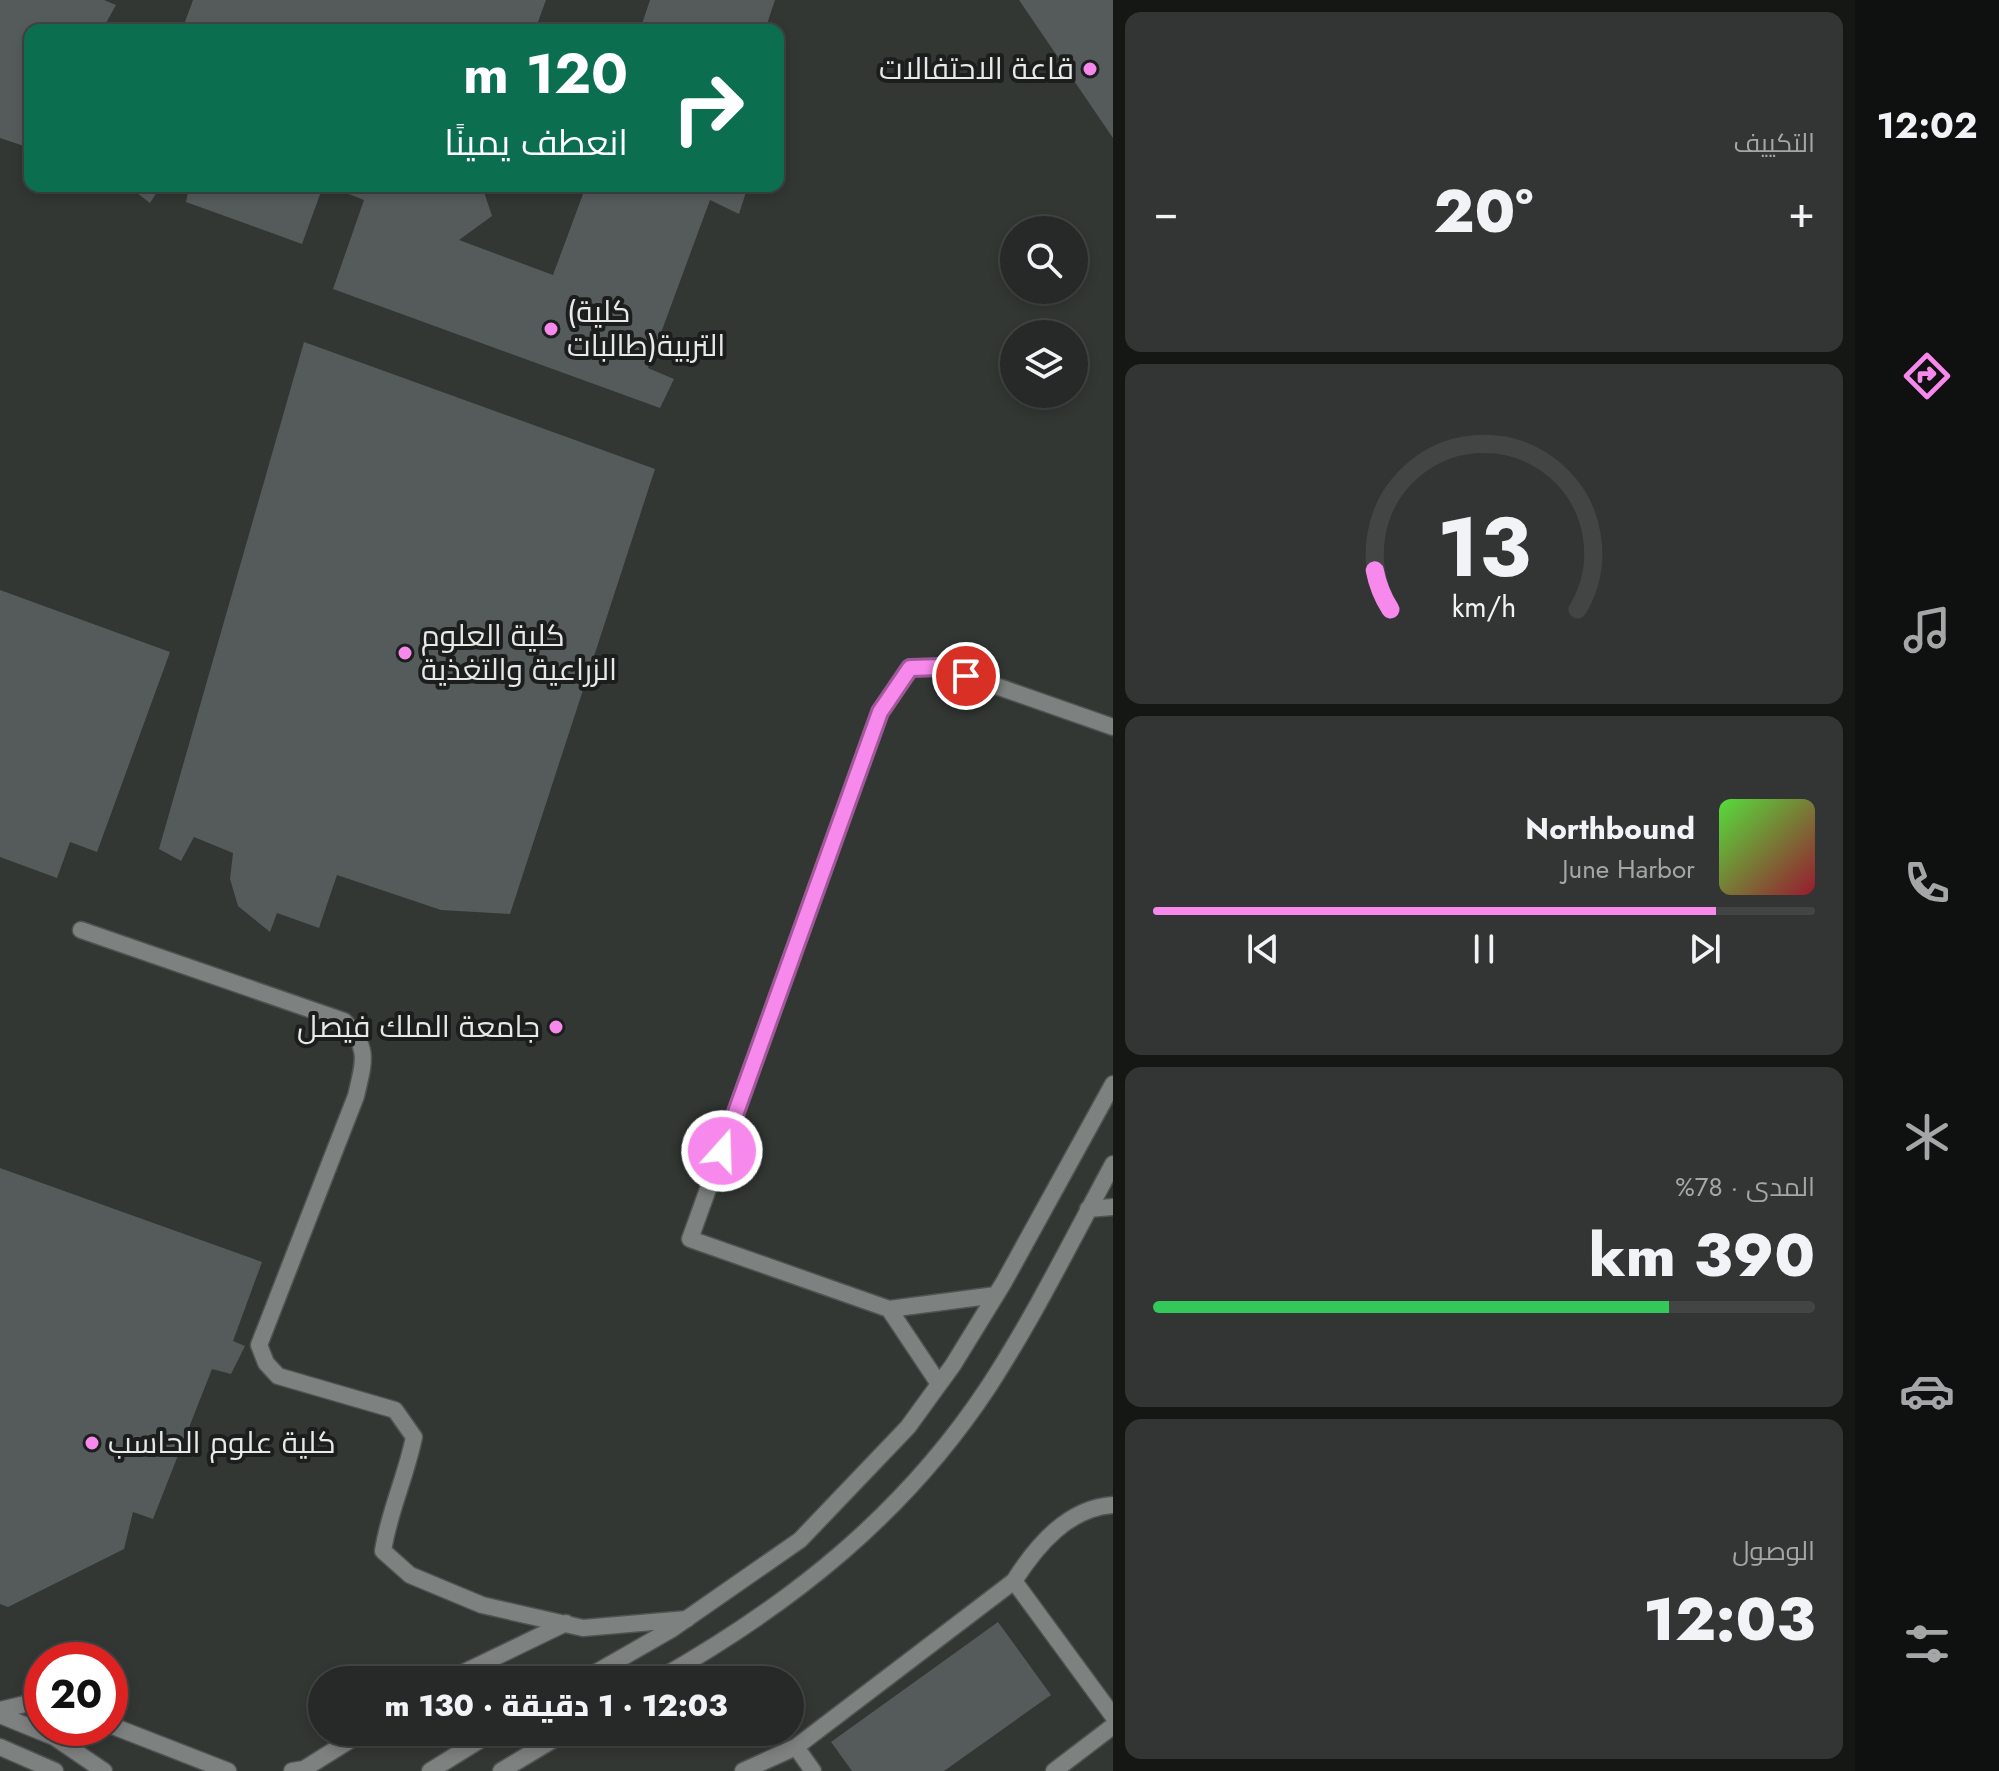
<!DOCTYPE html>
<html lang="ar">
<head>
<meta charset="utf-8">
<style>
	:root { --surface:#262927; --page:#323533; --text:#f1f3f6; --muted:#a4a6a7; --line:#424544; --accent:#f788ec }
	body { margin:0; font-family:Jost,Cairo,sans-serif; background:var(--page); color:var(--text); direction:rtl; height:100vh; display:flex; flex-direction:column; font-size:30px; white-space:nowrap }
	* { box-sizing:border-box; margin:0 }
	p { font-size:26px; color:var(--muted) }
	.icon { flex:none; width:44px; height:44px; fill:none; stroke:currentColor; stroke-width:2; stroke-linecap:round; stroke-linejoin:round }
	.map { position:relative; flex:1; overflow:hidden; direction:ltr }
	.sheet { display:flex; flex-direction:column; gap:12px; padding:12px; background:#151715; width:742px }
	.sheet>* { flex:none }
	.banner { position:absolute; left:24px; top:24px; width:760px; height:168px; border-radius:16px; box-shadow:0 4px 12px #0003,0 0 0 2px var(--line); direction:rtl; background:#0b6e4f; color:#fff; overflow:hidden }
	.buttons { position:absolute; left:1000px; top:216px; display:grid; gap:16px }
	.buttons a { display:grid; place-items:center; width:88px; height:88px; border-radius:50%; background:var(--surface); box-shadow:0 4px 12px #0003,0 0 0 2px var(--line); font-size:40px }
	.speed { position:absolute; left:24px; top:1642px; display:flex; gap:16px; font-size:40px; font-weight:700; text-align:center }
	.speed>* { display:grid; place-content:center; width:104px; height:104px; border-radius:50%; background:var(--surface); box-shadow:0 4px 12px #0003,0 0 0 2px var(--line); line-height:1 }
	.speed .limit { border:12px solid #d22; background:#fff; color:#111 }
	.pin { position:absolute; display:grid; place-items:center; width:68px; height:68px; color:#fff; margin:-34px; border:4px solid #fff; border-radius:50%; box-shadow:0 2px 8px #0007 }
	.me { position:absolute; width:88px; margin:-44px; rotate:20deg; stroke-linejoin:round; filter:drop-shadow(0 0 6px #0008) }
	.turn { display:flex; align-items:center; gap:28px; height:168px; padding:0 24px; font-size:36px }
	.turn .icon { width:104px; height:104px; stroke-width:2.5 }
	.turn b { display:block; font-size:56px; line-height:68px }
	.big { font-size:60px; font-weight:800; line-height:1.1 }
	.sheet .card { flex:1; display:flex; flex-direction:column; justify-content:center; gap:12px; min-width:0; padding:0 28px; border-radius:16px; background:var(--page) }
	.sheet .dial { align-items:center; gap:0 }
	.dial svg { height:208px; overflow:visible; fill:none; stroke:var(--line); stroke-width:7; stroke-linecap:round; text-anchor:middle }
	.dial text { fill:var(--text); stroke:none }
	.song { display:flex; align-items:center; gap:24px }
	.cover { width:96px; height:96px; border-radius:12px; background:linear-gradient(135deg,hsl(110 70% 55%),hsl(350 70% 35%)) }
	.played { height:8px; border-radius:4px; background:linear-gradient(90deg,var(--accent) 85%,var(--line) 85%) }
	.keys { display:flex; justify-content:space-around; direction:ltr }
	.heat { display:flex; justify-content:space-between; align-items:center; font-size:44px; direction:ltr }
	.charge { height:12px; border-radius:6px; background:linear-gradient(90deg,#34c759 78%,var(--line) 0) }
	.trip { position:absolute; left:308px; top:1666px; width:496px; height:80px; border-radius:40px; background:var(--surface); box-shadow:0 4px 12px #0003,0 0 0 2px var(--line); font-weight:800; line-height:80px; text-align:center; direction:rtl }
	main { display:flex; flex:1; min-height:0 }
	.menu { display:flex; flex-direction:column; width:144px; justify-content:space-around; align-items:center; background:#0f1010; color:var(--muted) }
	.menu .icon { width:56px; height:56px }
	.menu .active { color:var(--accent) }
	.menu b { font-size:36px; color:var(--text) }
	.map>svg:first-child { display:block }
	.building { fill:#555b5b }
	.lines { fill:none; stroke-linecap:round; stroke-linejoin:round }
	.service-casing { stroke:#4f5351; stroke-width:19 }
	.service { stroke:#7d817f; stroke-width:16 }
	.route-casing { stroke:#a15899; stroke-width:20 }
	.route { stroke:#f788ec; stroke-width:14 }
	.poi-dot { fill:#f788ec; stroke:#1c1e1d; stroke-width:3 }
	.labels { text-anchor:middle; stroke-width:8; stroke-linejoin:round; paint-order:stroke }
	.poi-label { font-size:30px; fill:#e6e9e7; stroke:#1c1e1d; text-anchor:start }
</style>
</head>
<body>
<main>
<nav class="menu">
<b>12:02</b>
<svg class="icon active" aria-label="directions" viewBox="0 0 24 24"><path d="M12 3l9 9-9 9-9-9zM9 14v-3h6M13 9l2 2-2 2"/></svg>
<svg class="icon" aria-label="music" viewBox="0 0 24 24"><path d="M9 18V5l10-2v13"/><circle cx="6" cy="18" r="3"/><circle cx="16" cy="16" r="3"/></svg>
<svg class="icon" aria-label="phone" viewBox="0 0 24 24"><path d="M5 4h4l2 5-3 2q2 4 5 5l2-3 5 2v4C11 20 4 13 5 4z"/></svg>
<svg class="icon" aria-label="climate" viewBox="0 0 24 24"><path d="M12 3v18M4 7l16 10M4 17L20 7"/></svg>
<svg class="icon" aria-label="car" viewBox="0 0 24 24"><path d="M5 17H2v-5l4-1 3-4h7l3 4 3 1v5h-3M9 17h6M6 11h13"/><circle cx="7" cy="17" r="2"/><circle cx="17" cy="17" r="2"/></svg>
<svg class="icon" aria-label="filters" viewBox="0 0 24 24"><path d="M4 7h16M4 17h16"/><circle cx="9" cy="7" r="2"/><circle cx="15" cy="17" r="2"/></svg>
</nav>
<section class="sheet">
<div class="card"><p>التكييف</p>
<div class="heat"><a>−</a><b class="big">20°</b><a>+</a></div>
</div>
<div class="card dial"><svg viewBox="0 0 100 80">
<path d="M14 69A42 42 0 1 1 86 69"/>
<path d="M14 69A42 42 0 0 1 8 54" stroke="#f788ec"/>
<text x="50" y="56" font-size="32" font-weight="700">13</text>
<text x="50" y="72" font-size="11">km/h</text>
</svg></div>
<div class="card">
<div class="song"><i class="cover"></i><div><b>Northbound</b><p>June Harbor</p></div></div>
<div class="played"></div>
<div class="keys"><svg class="icon" aria-label="previous" viewBox="0 0 24 24"><path d="M18 5L8 12l10 7zM5 5v14"/></svg><svg class="icon" aria-label="pause" viewBox="0 0 24 24"><path d="M8 5v14M16 5v14"/></svg><svg class="icon" aria-label="next" viewBox="0 0 24 24"><path d="M6 5l10 7-10 7zM19 5v14"/></svg></div>
</div>
<div class="card"><p>المدى · 78%</p><b class="big">390 km</b><div class="charge"></div></div>
<div class="card"><p>الوصول</p><b class="big">12:03</b></div>
</section>
<div class="map">
<svg width="1113" height="1771" viewBox="0 0 1113 1771">
	<rect width="100%" height="100%" fill="#323734"/>
	<!-- building -->
	<path class="building" d="M0,0H104L116,5L102,30H30V148L0,138Z
		M193,0H546L535,30H182Z
		M650,0H775L765,30H640Z
		M1019,0H1113V138Z
		M128,186H161L150,203Z
		M189,186H323L302,244L186,202Z
		M328,186H482L492,216L459,240L553,275L586,186H748L739,214L710,200L648,368L674,379L660,408L333,289L364,200Z
		M304,342L655,469L510,914L441,910L337,875L319,928L277,913L270,932L238,906L230,879L233,853L194,837L181,861L159,849Z
		M0,590L170,652L97,852L70,842L57,878L0,857Z
		M0,1168L262,1262L233,1341L245,1346L231,1374L212,1369L153,1519L133,1512L124,1549L8,1607L0,1604Z
		M998,1622L1051,1695L944,1771H852L831,1742Z"/>
	<g class="lines">
		<defs>
			<path id="service" d="M81,930L344,1021C370,1048 364,1061 356,1096L259,1345L266,1363L278,1376L395,1410L414,1437C406,1477 389,1511 383,1551L410,1575L482,1605L583,1628L687,1619
				M1088,1209L1113,1207
				M889,1309L690,1239L880,712L910,668L942,667L1113,727
				M939,1384L889,1309L996,1295
				M1014,1581L1113,1716
				M448,1680L566,1623
				M583,1680L672,1629L800,1540L908,1427L953,1365L1004,1282L1113,1084
				M657,1680C790,1605 904,1515 989,1386C1035,1315 1073,1238 1113,1164
				M0,1710L42,1700
				M0,1715L54,1737L104,1771
				M110,1725L228,1771
				M0,1747L55,1771
				M292,1771L304,1769L363,1732
				M430,1771L493,1732
				M501,1771L566,1732
				M743,1771L796,1747
				M813,1771L796,1747L1014,1581C1037,1545 1068,1508 1113,1505
				M1054,1771L1113,1726"/>
		</defs>
		<!-- service casing -->
		<use href="#service" class="service-casing"/>
		<!-- service -->
		<use href="#service" class="service"/>
	</g>
	<g class="lines">
		<defs>
			<path id="route" d="M722,1151L880,712L910,668L942,667L966,676"/>
		</defs>
		<!-- route casing -->
		<use href="#route" class="route-casing"/>
		<!-- route -->
		<use href="#route" class="route"/>
	</g>
	<!-- markers -->
	<g class="poi-dot">
		<circle cx="1090" cy="69" r="8"/>
		<circle cx="551" cy="329" r="8"/>
		<circle cx="405" cy="653" r="8"/>
		<circle cx="556" cy="1027" r="8"/>
		<circle cx="92" cy="1443" r="8"/>
	</g>
	<g class="labels">
		<!-- poi labels -->
		<g class="poi-label">
			<text x="1074" y="79" text-anchor="end">قاعة الاحتفالات</text>
			<text x="567" y="322">(كلية<tspan x="567" dy="34">التربية(طالبات</tspan></text>
			<text x="421" y="646">كلية العلوم<tspan x="421" dy="34">الزراعية والتغذية</tspan></text>
			<text x="540" y="1037" text-anchor="end">جامعة الملك فيصل</text>
			<text x="108" y="1453">كلية علوم الحاسب</text>
		</g>
	</g>
</svg>
<div class="buttons">
<a><svg class="icon" aria-label="search" viewBox="0 0 24 24"><circle cx="10" cy="10" r="6"/><path d="M15 15l6 6"/></svg></a>
<a><svg class="icon" aria-label="layers" viewBox="0 0 24 24"><path d="M12 4l9 5-9 5-9-5zM3 14l9 5 9-5"/></svg></a>
</div>
<div class="speed"><div class="limit">20</div></div>
<div class="pin" style="left:966px;top:676px;background:#d93025"><svg class="icon" aria-label="arrive" viewBox="0 0 24 24"><path d="M6 21V4h12l-3 4 3 4H6"/></svg></div>
<svg class="me" style="left:722px;top:1151px" viewBox="-20 -20 40 40"><circle r="17" fill="#f788ec" stroke="#fff" stroke-width="3"/><path d="M0-11L8 9 0 5-8 9z" fill="#fff"/></svg>
<div class="trip">12:03 · 1 دقيقة · 130 m</div>
<div class="banner">
<div class="turn"><svg class="icon" aria-label="right" viewBox="0 0 24 24"><path d="M7 20v-9h11M14 6l5 5-5 5"/></svg><div><b>120 m</b>انعطف يمينًا</div></div>
</div>
</div>
</main>
</body>
</html>
